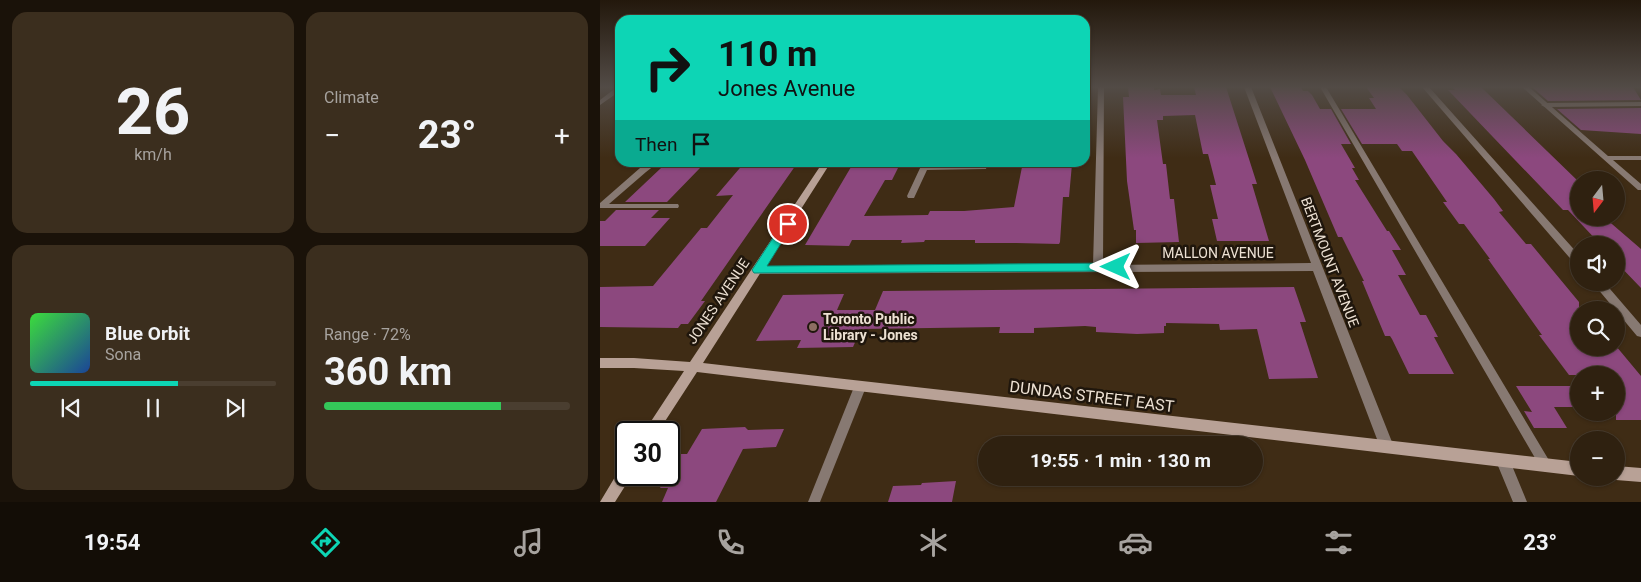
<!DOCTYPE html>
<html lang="en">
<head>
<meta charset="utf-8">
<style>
	:root { --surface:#2f2110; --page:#3b2e1e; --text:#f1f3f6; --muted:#a7a39f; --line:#4a3e30; --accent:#0dd5b5 }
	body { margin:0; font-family:Roboto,sans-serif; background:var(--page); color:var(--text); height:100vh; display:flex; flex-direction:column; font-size:19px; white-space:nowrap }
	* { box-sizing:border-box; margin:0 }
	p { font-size:16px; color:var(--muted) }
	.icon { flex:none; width:28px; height:28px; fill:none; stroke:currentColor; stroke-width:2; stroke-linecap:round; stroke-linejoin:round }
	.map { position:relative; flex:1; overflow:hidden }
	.side { display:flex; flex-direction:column; gap:12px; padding:12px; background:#1a1209; width:600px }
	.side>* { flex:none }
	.guide { position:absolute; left:15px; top:15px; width:475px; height:152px; border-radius:15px; box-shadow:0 1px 4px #0004,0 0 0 1px var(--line); background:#0dd5b5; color:#111; overflow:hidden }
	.needle { width:32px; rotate:196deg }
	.fabs { position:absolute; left:970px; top:171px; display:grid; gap:10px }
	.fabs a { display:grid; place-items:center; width:55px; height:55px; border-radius:50%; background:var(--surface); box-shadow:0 1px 4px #0004,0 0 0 1px var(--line); font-size:25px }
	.speed { position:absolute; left:15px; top:421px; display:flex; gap:10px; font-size:25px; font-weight:700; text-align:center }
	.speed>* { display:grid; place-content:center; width:65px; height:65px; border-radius:50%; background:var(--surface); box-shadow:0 1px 4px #0004,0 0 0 1px var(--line); line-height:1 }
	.speed .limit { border:2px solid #111; border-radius:8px; background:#fff; color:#111 }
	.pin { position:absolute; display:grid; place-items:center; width:42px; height:42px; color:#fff; margin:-21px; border:2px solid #fff; border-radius:50%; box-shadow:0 1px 5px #0007 }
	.me { position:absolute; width:55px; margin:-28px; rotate:270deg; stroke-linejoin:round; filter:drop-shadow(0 0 4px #0008) }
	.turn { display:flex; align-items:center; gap:18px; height:105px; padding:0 20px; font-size:22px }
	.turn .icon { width:65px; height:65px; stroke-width:2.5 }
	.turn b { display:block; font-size:35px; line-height:42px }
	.then { display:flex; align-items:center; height:48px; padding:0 20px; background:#0003; gap:10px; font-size:19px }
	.big { font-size:38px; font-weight:700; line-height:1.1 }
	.side .tile { flex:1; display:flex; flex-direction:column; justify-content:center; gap:8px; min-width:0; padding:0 18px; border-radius:15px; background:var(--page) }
	.side .dial { align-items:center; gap:0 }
	.dial b { font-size:65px; line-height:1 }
	.song { display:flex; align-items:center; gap:15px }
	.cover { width:60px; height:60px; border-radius:8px; background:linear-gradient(135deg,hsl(120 70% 55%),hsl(220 70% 35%)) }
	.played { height:5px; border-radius:2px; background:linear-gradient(90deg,var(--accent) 60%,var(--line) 60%) }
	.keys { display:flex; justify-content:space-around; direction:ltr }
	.heat { display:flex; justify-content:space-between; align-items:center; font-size:28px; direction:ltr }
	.charge { height:8px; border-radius:4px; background:linear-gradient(90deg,#34c759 72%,var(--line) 0) }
	.side .tiles { flex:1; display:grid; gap:12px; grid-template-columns:repeat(2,1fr) }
	.trip { position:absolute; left:378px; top:436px; width:285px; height:50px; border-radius:25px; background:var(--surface); box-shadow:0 1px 4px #0004,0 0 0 1px var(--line); font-weight:700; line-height:50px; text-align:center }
	.menu { display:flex; height:80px; justify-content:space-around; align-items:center; background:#130d06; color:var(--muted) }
	.menu .icon { width:35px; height:35px }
	.menu .on { color:var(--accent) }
	.menu b { font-size:22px; color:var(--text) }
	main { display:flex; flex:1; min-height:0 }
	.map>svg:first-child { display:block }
	.building { fill:#8c487e }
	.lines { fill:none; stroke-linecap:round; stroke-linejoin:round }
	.lane { fill:#877972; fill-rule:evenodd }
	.street { fill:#877972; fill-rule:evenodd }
	.secondary { fill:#b8a196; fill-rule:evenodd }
	.route { fill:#0dd5b5; stroke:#088a76 }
	.education-dot { fill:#8d6e63; stroke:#1f160c; stroke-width:2 }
	.labels { text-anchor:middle; stroke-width:5; stroke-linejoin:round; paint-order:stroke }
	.street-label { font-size:14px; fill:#ede1d3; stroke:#1f160c }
	.poi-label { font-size:14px; font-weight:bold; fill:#ede1d3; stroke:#1f160c; text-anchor:start }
	.near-street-label { font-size:16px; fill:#ede1d3; stroke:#1f160c }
</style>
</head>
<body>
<main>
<section class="side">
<div class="tiles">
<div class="tile dial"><b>26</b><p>km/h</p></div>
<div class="tile"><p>Climate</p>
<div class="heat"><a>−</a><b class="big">23°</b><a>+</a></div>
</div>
<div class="tile">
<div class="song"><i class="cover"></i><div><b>Blue Orbit</b><p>Sona</p></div></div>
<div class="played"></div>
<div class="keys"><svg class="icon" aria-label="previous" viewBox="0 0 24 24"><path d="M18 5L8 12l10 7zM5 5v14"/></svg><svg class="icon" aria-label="pause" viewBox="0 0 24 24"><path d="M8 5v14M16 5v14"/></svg><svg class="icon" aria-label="next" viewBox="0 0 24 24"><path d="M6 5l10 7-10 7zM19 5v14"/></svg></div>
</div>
<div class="tile"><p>Range · 72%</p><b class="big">360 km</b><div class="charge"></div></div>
</div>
</section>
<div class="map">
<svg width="1041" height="502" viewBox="0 0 1041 502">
	<rect width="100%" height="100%" fill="#3f2c15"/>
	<!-- building -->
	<path class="building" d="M528,87H554V90L560,89L561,95H596L594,87H626L657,184H652L669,241H617L612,219H618L610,185H616L608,154H603L595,115L563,116V120H557L563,164H566L570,199H574L579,242L536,243V230H534L527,181L523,97H529Z
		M670,87H701L703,91H708L712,95L720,109H731L751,144H741L755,168H752L759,180H755L787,231H789L801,250H792L806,275H798L820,315H826L838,337H834L854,374H809L792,339L790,336H785L762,281H764L742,237H738L705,160Z
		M766,87H799L807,95L843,141L856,154L894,199L903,211L899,212L926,244H931L979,302V348L1016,346L1041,376V420H1016V375H969L939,335H942L888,259H890L864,224H859L843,202H847L812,151H802L797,144H762L741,109H776L769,98H774Z
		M852,87H881L979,182V218H1005L1041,249V288L1016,262V245H1001L968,210H963L848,90H855Z
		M932,87H1033L1041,100L948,101Z
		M1041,108V134L981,130L957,109Z
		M145,162H198L101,301H105L88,324H81L78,328L0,327V287L53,286L101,228H107L133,195L116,196Z
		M256,162H301L292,180H285L264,216L328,215L330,211H364L414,207L423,162L472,164L469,197H463L460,242L459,244L416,243H375V240H325L324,242L301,243L302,240H252L249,246L205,245L251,167L254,166Z
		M61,168H100L67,202H25Z
		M16,210H59L51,218H70L45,246H0V221H5Z
		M694,287L706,322H700L718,378L669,379L657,329L620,330L619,324L566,323V326H564V333L537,334L496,332V327L485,326L434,328V333H399L400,327L261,329L253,347L197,348L201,340L156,341L183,295L244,294L237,310H275L283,291Z
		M916,386H979V407H954L967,428H934L924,411L932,412Z
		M145,427L148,430L184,429L176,447L143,449L116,502H62L68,488H60L81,454H87L102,429Z
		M356,481L352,502H288L293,486L321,485L322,483Z"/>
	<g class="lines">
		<!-- lane -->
		<path class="lane" d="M720,87H726L950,462L952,466L950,470L946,472L942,470Z
			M922,87H929L1008,156H1041V160H1013L1041,184V190H1038Z
			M50,162H59L46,172L9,204H78L79,206L78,208H0V203L40,168Z
			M381,162H388L386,169L327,170L314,198H308L307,196L321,166L380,165Z
			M260,382L264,384L266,387L220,502H208L254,387L256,384Z"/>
		<!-- street -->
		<path class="street" d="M17,87H20V91L0,105V100Z
			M498,87H504L503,265L711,263L644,87H651L794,447L792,451L787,453L782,451L780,447L713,271L158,274L153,270L158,266L493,265Z
			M822,87H829L979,255V265L975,264Z
			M1041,102V106L945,107L941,105L945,103Z
			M992,282H1004L1041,325V337L1037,336Z
			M903,454L908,456L927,502H913L896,461L898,456Z"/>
		<!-- secondary -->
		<path class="secondary" d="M223,162H231L103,363L979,462V476L97,372L58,432H44L84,371L34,368H0V358H34L90,362Z
			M26,465V475H32L15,502H0L21,467Z
			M1016,466L1041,468V482L1016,480L1011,478H1016Z"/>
	</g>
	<!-- sky -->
	<linearGradient id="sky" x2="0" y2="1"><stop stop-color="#23180c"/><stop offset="0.55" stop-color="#524b46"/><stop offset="1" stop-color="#524b46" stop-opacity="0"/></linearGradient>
	<rect width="1041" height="158" fill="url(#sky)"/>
	<!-- route -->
	<path class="route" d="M188,220L193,224L167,266L516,263L522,267L516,271L154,273L152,270L154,267L184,221Z"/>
	<!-- markers -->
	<circle class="education-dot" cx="213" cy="327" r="5"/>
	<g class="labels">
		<!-- street labels -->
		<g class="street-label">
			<text x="618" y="258">MALLON AVENUE</text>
			<text transform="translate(730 262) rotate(69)" y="5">BERTMOUNT AVENUE</text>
			<text transform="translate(118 301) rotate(-56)" y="5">JONES AVENUE</text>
		</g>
		<!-- poi labels -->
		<g class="poi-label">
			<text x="223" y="324">Toronto Public<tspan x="223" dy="16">Library - Jones</tspan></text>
		</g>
		<!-- near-street labels -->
		<g class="near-street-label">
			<text transform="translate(492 396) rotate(7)" y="6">DUNDAS STREET EAST</text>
		</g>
	</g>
</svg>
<div class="fabs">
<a><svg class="needle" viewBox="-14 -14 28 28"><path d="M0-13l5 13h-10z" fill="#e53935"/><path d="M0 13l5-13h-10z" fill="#a7a39f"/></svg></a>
<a><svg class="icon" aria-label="sound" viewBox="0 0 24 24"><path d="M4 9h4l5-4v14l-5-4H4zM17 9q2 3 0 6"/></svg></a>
<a><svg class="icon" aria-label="search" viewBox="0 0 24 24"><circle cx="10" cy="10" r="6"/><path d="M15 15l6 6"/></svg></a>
<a>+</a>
<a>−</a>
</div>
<div class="speed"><div class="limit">30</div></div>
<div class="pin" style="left:188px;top:224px;background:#d93025"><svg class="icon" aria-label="arrive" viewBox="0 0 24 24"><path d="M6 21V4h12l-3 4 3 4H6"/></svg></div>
<svg class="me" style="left:516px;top:267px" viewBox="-20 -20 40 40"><path d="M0-17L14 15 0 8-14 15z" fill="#0dd5b5" stroke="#fff" stroke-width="4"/></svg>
<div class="trip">19:55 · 1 min · 130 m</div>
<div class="guide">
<div class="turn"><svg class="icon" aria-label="right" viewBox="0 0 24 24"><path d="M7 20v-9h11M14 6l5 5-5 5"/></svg><div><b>110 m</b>Jones Avenue</div></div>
<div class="then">Then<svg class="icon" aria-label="arrive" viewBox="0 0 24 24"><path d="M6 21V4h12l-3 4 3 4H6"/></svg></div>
</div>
</div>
</main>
<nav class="menu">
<b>19:54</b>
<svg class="icon on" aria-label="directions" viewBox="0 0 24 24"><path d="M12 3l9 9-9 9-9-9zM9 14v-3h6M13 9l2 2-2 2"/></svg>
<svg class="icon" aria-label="music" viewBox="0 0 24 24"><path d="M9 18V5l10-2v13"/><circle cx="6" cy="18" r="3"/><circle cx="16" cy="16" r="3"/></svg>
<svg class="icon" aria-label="phone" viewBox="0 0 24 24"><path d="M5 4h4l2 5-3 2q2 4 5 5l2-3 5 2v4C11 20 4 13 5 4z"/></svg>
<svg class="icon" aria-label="climate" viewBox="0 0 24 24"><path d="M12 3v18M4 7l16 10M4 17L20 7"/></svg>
<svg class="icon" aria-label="car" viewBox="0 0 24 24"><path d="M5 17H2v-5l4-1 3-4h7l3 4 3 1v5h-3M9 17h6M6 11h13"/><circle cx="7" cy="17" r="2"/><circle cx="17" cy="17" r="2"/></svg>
<svg class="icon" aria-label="filters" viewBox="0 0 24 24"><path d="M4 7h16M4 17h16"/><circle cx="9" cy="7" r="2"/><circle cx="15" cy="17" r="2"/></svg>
<b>23°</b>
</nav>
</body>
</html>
